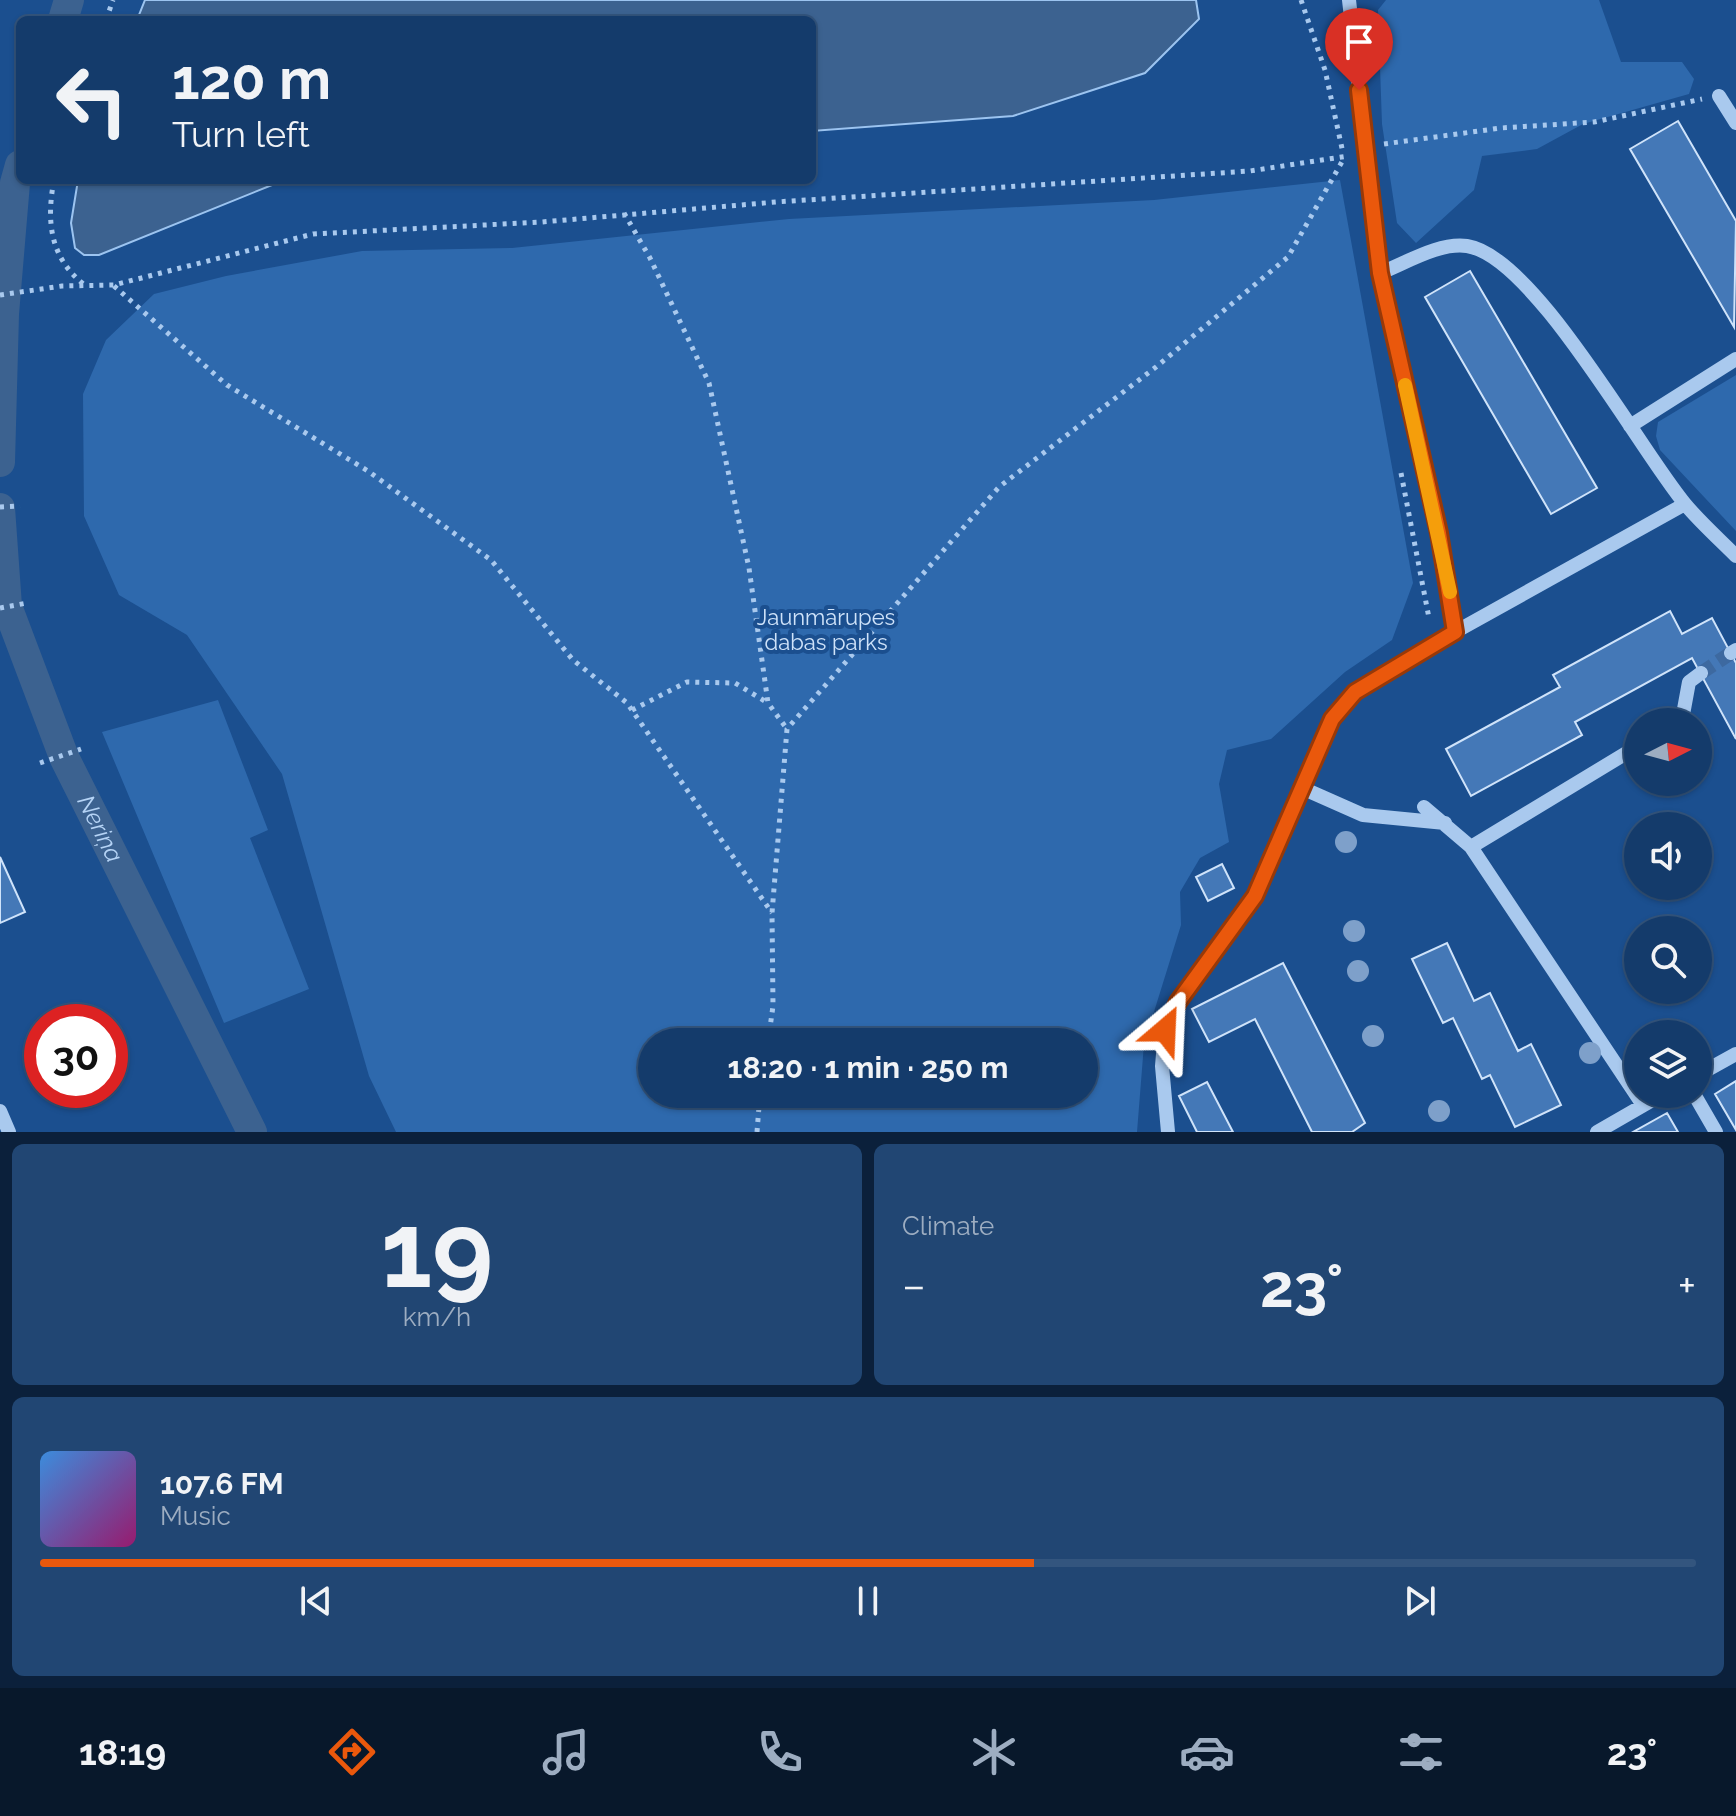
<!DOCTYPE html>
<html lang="en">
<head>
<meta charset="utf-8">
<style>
	:root { --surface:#143b6b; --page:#214673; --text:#f1f3f6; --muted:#9dadc1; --line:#33557e; --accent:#ea580c }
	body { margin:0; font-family:Raleway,sans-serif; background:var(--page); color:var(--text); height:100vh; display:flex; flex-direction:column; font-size:30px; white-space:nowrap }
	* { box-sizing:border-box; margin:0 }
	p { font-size:26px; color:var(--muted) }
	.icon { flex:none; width:44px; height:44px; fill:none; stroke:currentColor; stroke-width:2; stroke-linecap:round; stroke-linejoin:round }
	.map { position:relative; height:1132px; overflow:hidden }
	.panel { display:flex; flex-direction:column; gap:12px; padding:12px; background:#0b203b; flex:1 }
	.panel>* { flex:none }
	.top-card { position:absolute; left:16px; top:16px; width:800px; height:168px; border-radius:12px; box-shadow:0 2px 6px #0004,0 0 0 2px var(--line); background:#143b6b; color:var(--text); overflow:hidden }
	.needle { width:52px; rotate:84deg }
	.tools { position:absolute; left:1624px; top:708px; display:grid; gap:16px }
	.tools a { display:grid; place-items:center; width:88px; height:88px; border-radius:50%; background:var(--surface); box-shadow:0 2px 6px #0004,0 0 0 2px var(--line); font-size:40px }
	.speed { position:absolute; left:24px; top:1004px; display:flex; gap:16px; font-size:40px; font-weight:700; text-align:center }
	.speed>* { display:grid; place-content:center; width:104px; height:104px; border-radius:50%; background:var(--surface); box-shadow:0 2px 6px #0004,0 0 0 2px var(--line); line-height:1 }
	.speed .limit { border:12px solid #d22; background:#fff; color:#111 }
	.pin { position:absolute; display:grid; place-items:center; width:68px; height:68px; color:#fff; margin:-82px -34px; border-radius:50% 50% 50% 0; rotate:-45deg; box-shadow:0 0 8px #0007 }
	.pin .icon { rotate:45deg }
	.me { position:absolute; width:88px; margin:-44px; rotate:26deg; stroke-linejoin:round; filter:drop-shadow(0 0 6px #0008) }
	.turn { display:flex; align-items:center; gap:28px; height:168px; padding:0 24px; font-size:36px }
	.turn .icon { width:104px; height:104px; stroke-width:2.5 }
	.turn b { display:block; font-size:56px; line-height:68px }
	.big { font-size:60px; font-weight:700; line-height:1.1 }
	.panel .card { flex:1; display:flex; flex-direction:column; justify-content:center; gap:12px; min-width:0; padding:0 28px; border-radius:12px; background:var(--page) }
	.panel .dial { align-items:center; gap:0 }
	.dial b { font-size:104px; line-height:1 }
	.song { display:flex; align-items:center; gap:24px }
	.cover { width:96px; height:96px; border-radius:12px; background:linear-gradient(135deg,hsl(210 70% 55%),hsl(320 70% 35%)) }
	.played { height:8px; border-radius:4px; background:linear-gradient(90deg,var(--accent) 60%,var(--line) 60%) }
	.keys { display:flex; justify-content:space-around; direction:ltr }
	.heat { display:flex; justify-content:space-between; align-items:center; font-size:44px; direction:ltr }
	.panel .tiles { flex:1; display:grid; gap:12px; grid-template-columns:1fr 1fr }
	.card:last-child { grid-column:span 2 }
	.trip { position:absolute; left:638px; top:1028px; width:460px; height:80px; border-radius:40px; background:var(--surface); box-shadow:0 2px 6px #0004,0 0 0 2px var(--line); font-weight:700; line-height:80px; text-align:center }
	.menu { display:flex; height:128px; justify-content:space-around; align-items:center; background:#08182b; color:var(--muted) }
	.menu .icon { width:56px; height:56px }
	.menu .current { color:var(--accent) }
	.menu b { font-size:36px; color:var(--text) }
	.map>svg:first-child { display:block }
	.green { fill:#2e69ad; fill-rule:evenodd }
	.water { fill:#3c6290; stroke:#9cc4f0; stroke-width:2 }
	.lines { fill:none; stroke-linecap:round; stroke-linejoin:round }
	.stream { stroke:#9cc4f0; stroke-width:8 }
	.canal { stroke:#3c6290; stroke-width:30 }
	.building { fill:#4478b7; stroke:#cfe3fa; stroke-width:2 }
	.minor-tunnel { stroke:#3d69a0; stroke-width:14; stroke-dasharray:14 7; stroke-linecap:butt }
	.path { stroke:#a9c9ee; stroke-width:5; stroke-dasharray:4 6; stroke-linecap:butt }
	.minor { stroke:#a9c9ee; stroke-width:14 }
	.tree { fill:#7ea0ca }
	.route-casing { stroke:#983908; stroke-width:20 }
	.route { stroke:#ea580c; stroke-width:14 }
	.slow { stroke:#f59e0b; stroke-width:14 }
	.labels { text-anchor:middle; stroke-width:8; stroke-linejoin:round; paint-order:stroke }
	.park-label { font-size:22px; fill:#cfe3fa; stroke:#1b4f8f }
	.water-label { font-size:24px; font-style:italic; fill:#b5d3f5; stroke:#1b4f8f }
</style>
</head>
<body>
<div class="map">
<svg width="1736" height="1132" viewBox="0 0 1736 1132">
	<rect width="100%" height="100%" fill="#1b4f8f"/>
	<!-- green -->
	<path class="green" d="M1386,0H1599L1621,62H1682L1694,79L1689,94L1583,124L1537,149L1482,156L1474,190L1416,243L1397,223L1382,124L1378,10Z
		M1340,180L1413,583L1392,640L1345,672L1271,739L1227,750L1219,784L1229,842L1200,858L1180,892L1181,925L1144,1044L1137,1132H396L369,1076L282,774L187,635L119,595L84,516L83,394L106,340L154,294L226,276L362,251L512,248L789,219L1154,200ZM652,1042H1084V1094H652Z
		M1736,375V531L1660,450L1656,436L1658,422Z
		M218,700L268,830L250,838L309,989L224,1023L102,732Z"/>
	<!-- water -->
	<path class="water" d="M145,0H1196L1199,19L1145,73L1013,116L812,131V20H137Z
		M78,180H294L272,185L99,255H84L75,248L71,223Z"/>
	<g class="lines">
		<!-- stream -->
		<path class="stream" d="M10,248L20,247"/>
		<!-- canal -->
		<g class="canal">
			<path d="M63,20L69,0"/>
			<path d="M0,462L4,314L15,183L20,165"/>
			<path id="s1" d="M0,508L7,606L64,757L252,1132"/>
		</g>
	</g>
	<!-- building -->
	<path class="building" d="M1678,121L1736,221L1734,327L1630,149Z
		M1470,271L1597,488L1551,514L1425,297Z
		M1670,611L1682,634L1712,618L1736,663V739L1692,658L1575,722L1582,735L1471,796L1446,749L1560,687L1553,675Z
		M0,857L25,912L0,923Z
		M1222,864L1234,888L1208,901L1196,877Z
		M1447,943L1474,1001L1490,993L1518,1051L1531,1044L1561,1105L1515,1127L1490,1075L1482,1079L1453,1018L1443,1023L1412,959Z
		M1283,963L1365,1123L1352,1132H1312L1255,1019L1209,1042L1192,1009Z
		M1736,1081V1130L1715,1094Z
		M1207,1082L1233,1132H1197L1179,1096Z
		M1667,1113L1678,1132H1633Z"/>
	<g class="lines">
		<!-- minor-tunnel -->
		<path class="minor-tunnel" d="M1701,673L1731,653"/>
		<!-- path -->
		<path class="path" d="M1301,0L1325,70L1343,153
			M106,20L113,0
			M1384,144L1501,128L1594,122L1702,99
			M54,180C46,222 50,259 86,286
			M624,213L650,258L709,383L749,568L768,703L787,729
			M114,286L227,385L368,471L491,560L573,660L627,703L772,913
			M0,295L62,286L114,285L313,234L542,222L776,202L1250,171L1348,156
			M1401,473L1429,618
			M0,507L20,506
			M0,608L27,603
			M632,710L687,682L735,683L768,703
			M40,763L81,749
			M768,1042L773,1006L772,913L787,729L999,487L1156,367L1288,257L1343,160
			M757,1132L760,1094"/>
		<!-- minor -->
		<path class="minor" d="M1719,96L1736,123
			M1380,273C1406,263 1439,242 1467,246C1534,256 1639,449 1685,504C1700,522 1719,539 1736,556
			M1630,426L1736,359
			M1455,632L1685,504
			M1731,653L1736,650
			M1678,722L1682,720L1689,682L1701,673
			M1638,746L1471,847L1643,1105
			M1302,788L1363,815L1445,823
			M1424,807L1471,847
			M1698,1075L1736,1054
			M1694,1094L1716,1132
			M0,1111L9,1132
			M1168,1132L1162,1066L1165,1030L1178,1002L1255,896L1332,719L1355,692L1455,632L1439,533L1380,273L1349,0
			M1597,1132L1663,1094"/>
	</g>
	<!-- trees -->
	<g class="tree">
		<circle cx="1346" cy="842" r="11"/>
		<circle cx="1354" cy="931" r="11"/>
		<circle cx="1358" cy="971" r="11"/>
		<circle cx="1373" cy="1036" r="11"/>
		<circle cx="1590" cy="1053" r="11"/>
		<circle cx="1439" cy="1111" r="11"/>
	</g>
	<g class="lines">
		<defs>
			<path id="route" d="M1165,1030L1178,1002L1255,896L1332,719L1355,692L1455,632L1439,533L1380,273L1359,90"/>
		</defs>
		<!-- route casing -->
		<use href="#route" class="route-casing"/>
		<!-- route -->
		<use href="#route" class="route"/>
		<!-- slow -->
		<path class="slow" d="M1405,385L1450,592"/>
	</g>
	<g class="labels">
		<!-- park labels -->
		<g class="park-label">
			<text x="826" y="625">Jaunmārupes<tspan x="826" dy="25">dabas parks</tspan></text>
		</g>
		<!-- water labels -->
		<g class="water-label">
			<text dy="8" stroke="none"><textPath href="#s1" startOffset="340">Neriņa</textPath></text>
		</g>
	</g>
</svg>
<div class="tools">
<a><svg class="needle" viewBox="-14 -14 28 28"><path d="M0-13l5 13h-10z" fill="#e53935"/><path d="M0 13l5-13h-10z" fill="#9dadc1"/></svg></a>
<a><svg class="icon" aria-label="sound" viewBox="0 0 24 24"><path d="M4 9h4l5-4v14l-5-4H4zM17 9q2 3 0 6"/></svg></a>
<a><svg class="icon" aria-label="search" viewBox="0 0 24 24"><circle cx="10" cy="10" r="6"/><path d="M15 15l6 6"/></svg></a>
<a><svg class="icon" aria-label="layers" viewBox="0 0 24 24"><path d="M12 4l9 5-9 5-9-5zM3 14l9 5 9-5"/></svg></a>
</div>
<div class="speed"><div class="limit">30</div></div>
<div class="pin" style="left:1359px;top:90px;background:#d93025"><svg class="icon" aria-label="arrive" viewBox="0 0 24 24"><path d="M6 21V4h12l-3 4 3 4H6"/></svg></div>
<svg class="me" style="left:1165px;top:1030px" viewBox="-20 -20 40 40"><path d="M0-17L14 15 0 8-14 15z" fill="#ea580c" stroke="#fff" stroke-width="4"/></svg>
<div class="trip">18:20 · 1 min · 250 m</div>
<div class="top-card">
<div class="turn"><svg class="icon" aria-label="left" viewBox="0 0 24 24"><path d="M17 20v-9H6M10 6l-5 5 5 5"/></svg><div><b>120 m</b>Turn left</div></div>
</div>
</div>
<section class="panel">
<div class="tiles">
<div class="card dial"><b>19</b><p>km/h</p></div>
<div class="card"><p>Climate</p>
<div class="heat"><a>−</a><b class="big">23°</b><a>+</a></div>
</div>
<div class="card">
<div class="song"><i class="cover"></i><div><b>107.6 FM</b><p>Music</p></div></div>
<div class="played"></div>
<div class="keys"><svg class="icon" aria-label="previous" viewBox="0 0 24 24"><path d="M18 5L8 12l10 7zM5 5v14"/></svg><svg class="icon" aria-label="pause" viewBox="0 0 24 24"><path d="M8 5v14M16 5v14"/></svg><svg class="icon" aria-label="next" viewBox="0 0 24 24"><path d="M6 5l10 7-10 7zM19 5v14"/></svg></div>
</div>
</div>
</section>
<nav class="menu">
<b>18:19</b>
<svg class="icon current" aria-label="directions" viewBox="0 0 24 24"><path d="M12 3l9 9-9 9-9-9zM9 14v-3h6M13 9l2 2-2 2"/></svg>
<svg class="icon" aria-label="music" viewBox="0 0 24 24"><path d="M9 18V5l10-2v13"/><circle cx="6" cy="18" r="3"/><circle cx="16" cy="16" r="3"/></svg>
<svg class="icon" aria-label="phone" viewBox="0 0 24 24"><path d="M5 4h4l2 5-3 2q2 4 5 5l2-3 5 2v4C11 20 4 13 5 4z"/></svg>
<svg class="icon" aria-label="climate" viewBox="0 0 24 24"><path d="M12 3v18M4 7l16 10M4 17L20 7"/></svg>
<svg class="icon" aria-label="car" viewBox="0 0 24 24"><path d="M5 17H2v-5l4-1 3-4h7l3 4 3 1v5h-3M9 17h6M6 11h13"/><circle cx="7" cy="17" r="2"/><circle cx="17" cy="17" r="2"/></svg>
<svg class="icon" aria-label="filters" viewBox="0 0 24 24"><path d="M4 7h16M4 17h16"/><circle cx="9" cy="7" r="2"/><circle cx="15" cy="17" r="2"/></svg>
<b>23°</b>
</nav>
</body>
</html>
